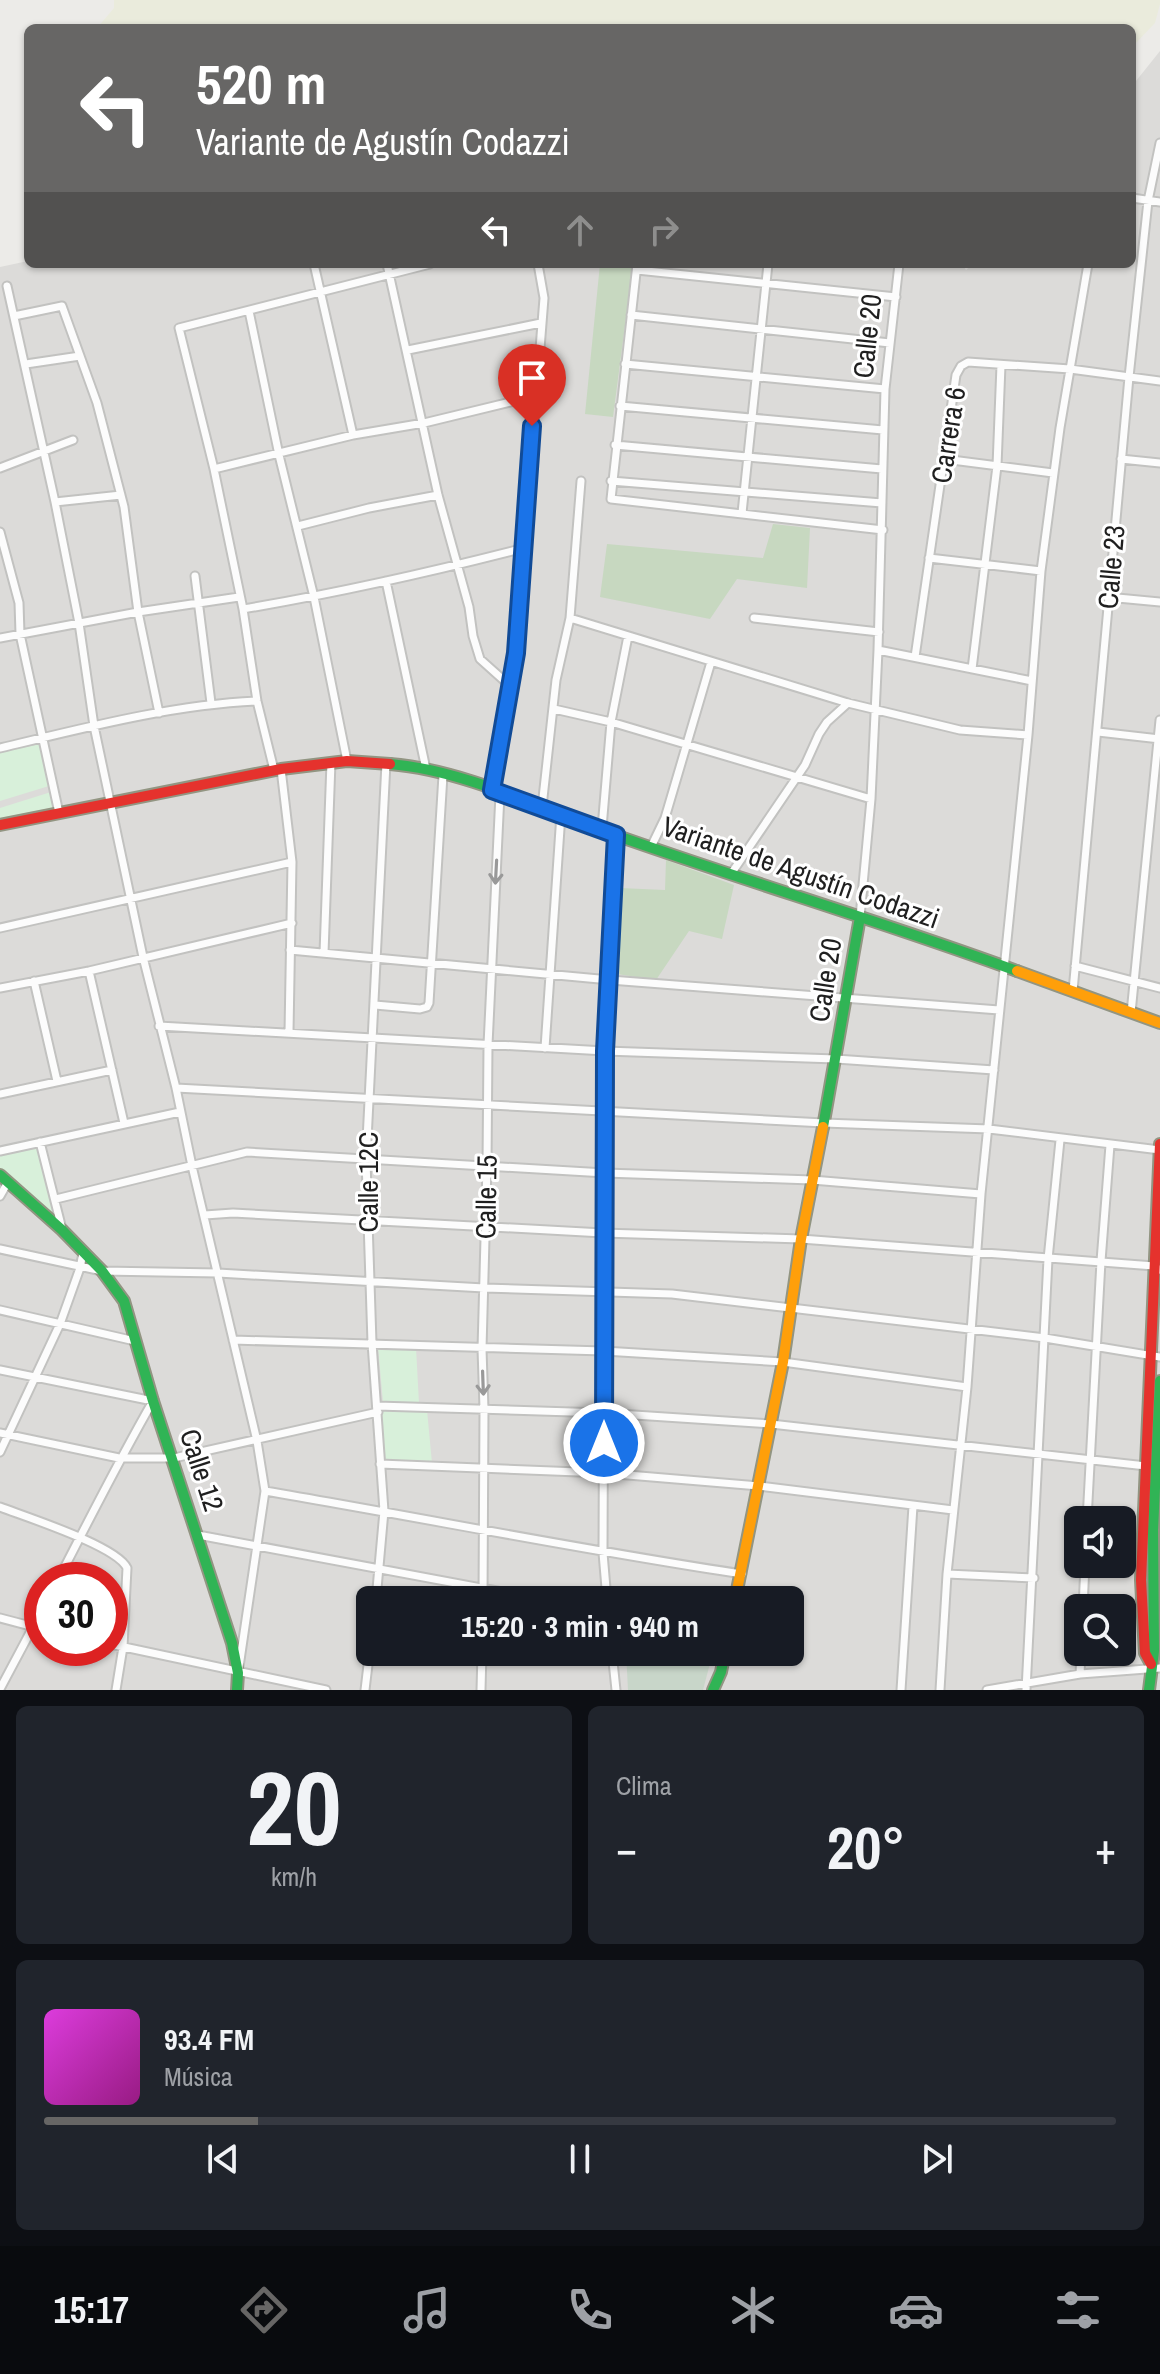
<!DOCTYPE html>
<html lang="es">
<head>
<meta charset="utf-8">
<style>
	:root { --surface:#171b24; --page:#20242c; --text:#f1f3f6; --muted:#9ea1a6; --line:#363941; --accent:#676665 }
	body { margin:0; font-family:"Archivo Narrow",sans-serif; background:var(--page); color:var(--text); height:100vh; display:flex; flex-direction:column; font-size:30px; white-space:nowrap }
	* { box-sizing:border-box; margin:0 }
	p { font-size:26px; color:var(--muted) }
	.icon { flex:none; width:44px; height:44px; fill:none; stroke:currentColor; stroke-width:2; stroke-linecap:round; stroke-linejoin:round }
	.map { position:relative; height:1690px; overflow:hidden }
	.panel { display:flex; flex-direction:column; gap:16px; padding:16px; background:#0d0f14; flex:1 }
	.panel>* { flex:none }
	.top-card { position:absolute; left:24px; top:24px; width:1112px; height:244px; border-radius:12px; box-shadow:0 2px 6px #0004; background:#676665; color:#fff; overflow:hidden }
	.tools { position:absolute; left:1064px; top:1506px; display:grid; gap:16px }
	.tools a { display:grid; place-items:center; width:72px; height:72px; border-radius:12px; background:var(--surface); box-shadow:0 2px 6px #0004; font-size:40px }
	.speed { position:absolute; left:24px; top:1562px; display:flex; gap:16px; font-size:40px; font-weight:700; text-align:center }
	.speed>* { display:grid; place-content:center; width:104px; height:104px; border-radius:50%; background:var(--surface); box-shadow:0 2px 6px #0004; line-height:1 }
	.speed .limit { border:12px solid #d22; background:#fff; color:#111 }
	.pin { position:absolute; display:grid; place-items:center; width:68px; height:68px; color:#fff; margin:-82px -34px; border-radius:50% 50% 50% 0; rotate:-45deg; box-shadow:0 0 8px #0007 }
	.pin .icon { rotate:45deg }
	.me { position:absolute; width:88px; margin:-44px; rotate:0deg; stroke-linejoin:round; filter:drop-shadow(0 0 6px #0008) }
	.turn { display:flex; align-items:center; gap:28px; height:168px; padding:0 40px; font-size:36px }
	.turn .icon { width:104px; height:104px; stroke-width:2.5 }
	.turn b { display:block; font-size:56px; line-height:68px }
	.lanes { display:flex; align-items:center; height:76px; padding:0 40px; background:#0003; justify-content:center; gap:40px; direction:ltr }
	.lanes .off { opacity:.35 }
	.big { font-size:60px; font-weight:700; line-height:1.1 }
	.panel .card { flex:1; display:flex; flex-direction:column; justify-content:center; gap:12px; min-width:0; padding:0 28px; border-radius:12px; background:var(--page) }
	.panel .dial { align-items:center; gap:0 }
	.dial b { font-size:104px; line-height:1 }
	.song { display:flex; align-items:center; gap:24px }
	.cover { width:96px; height:96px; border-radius:12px; background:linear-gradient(135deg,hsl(300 70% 55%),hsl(310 70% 35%)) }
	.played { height:8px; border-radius:4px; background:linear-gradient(90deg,var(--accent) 20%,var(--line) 20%) }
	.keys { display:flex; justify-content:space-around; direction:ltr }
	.heat { display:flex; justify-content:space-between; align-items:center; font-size:44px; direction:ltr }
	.panel .tiles { flex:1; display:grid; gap:16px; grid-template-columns:1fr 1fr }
	.card:last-child { grid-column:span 2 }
	.trip { position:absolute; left:356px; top:1586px; width:448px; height:80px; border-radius:12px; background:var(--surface); box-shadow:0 2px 6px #0004; font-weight:700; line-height:80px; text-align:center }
	.menu { display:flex; height:128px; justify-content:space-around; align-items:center; background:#090b0e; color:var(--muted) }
	.menu .icon { width:56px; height:56px }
	.menu .on { color:var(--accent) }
	.menu b { font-size:36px; color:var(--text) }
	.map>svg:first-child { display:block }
	.residential { fill:#dcdbd9; fill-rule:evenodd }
	.farmland { fill:#eaebdc }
	.forest { fill:#c7d8c0 }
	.cemetery { fill:#c8d6c9 }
	.park { fill:#d8f0da }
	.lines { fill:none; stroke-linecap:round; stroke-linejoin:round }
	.street-casing { stroke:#c2c2c0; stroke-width:11 }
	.fast-casing { stroke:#929582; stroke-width:14 }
	.slow-casing { stroke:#929582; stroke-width:14 }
	.jam-casing { stroke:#929582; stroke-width:14 }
	.street { stroke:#fcfcfc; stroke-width:7 }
	.fast { stroke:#30b455; stroke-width:10 }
	.slow { stroke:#ff9f0a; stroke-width:10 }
	.jam { stroke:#e5322d; stroke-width:10 }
	.oneway { stroke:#999 }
	.route-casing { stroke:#114b97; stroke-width:20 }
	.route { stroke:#1a73e8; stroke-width:14 }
	.labels { text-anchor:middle; stroke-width:6; stroke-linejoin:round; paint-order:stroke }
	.street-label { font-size:28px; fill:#1f1f1f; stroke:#fff }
</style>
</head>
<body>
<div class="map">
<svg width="1160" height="1690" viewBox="0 0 1160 1690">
	<rect width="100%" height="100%" fill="#ecebe8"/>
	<!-- residential -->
	<path class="residential" d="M1160,51V1690H0V267L28,261V264H962L966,270L973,264H1132V86ZM1078,1520H1122V1564H1078ZM42,1580H110V1648H42ZM370,1600H790V1652H370ZM1078,1608H1122V1652H1078Z"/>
	<!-- farmland -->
	<path class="farmland" d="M114,0H1160V4L1155,23L1132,47V28H97L114,8Z"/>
	<!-- forest -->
	<path class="forest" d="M600,264H633L613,417L585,414Z
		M773,524L810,528L807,588L737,579L710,619L600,597L607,544L763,558Z
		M666,860L734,885L722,939L689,931L656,980L617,974L620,888L665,890Z"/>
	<!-- cemetery -->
	<path class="cemetery" d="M626,1652H713L703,1690H628Z"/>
	<!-- park -->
	<path class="park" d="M41,744L49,786L0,801V752Z
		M51,792L55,807L0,818V808Z
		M38,1146L57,1220L0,1169V1154Z
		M378,1347L416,1348L419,1403L383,1402Z
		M381,1410H427L432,1463L382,1461Z"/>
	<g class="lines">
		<defs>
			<path id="street" d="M1132,198L1160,202
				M314,264L353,435
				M387,264L438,495L469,607L473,636L480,659L509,685
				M637,264L611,499L883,530
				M637,270L896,297
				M7,286L55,502L79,623L94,726L143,957L176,1088L192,1166L257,1441L265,1491L239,1667
				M249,311L279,455L314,597L347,761
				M631,315L890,343
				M14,316L62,306L97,403L124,507L138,612L159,713
				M408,350L541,323
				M26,364L80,356
				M625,364L885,389
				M620,406L883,430
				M615,445L882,469
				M944,459L1053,473
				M1121,459L1160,463
				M0,468L73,440
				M214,469L353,435L424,423L535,396
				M611,481L882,503
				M55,502L121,495
				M742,513L768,264
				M298,526L369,508L438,495
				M0,532L19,603L20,634L59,813
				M929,558L1041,571
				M195,576L211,703
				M386,581L426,769
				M1107,597L1160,602
				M243,609C337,593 431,572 524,548
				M570,618L848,703L960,730L1028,735
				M754,618L879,632
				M0,638L138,612L239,597
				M878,650L1032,681
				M915,657L956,375L961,366L968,362L1070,369L1160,381
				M972,669L997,466L1001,365
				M554,709L611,722L871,799
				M1098,732L1160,739
				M0,748C84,728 170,705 257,701
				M281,769L292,862L289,1032
				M274,770L257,701L243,609L214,469L179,328L430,264
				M492,790L516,653L544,298L538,264
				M542,807L556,680L570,618L581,481
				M602,828L611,722L628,636
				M651,847L665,818L711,662
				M731,874L805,765L819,734L827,722L848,703
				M860,917L871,799L878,650L885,389L899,264
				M0,928L292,862
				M290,950L610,980L999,1010
				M324,953L331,762
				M1075,966L1160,988
				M89,971L124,1123
				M34,981L57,1081
				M0,988L89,971L292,923
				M1073,991L1129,377L1148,201L1160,143
				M375,1005L420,1009L427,1007L429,1003L443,775
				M1131,1013L1160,720
				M159,1026L605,1051L836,1059L994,1070
				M545,1048L561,814
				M176,1088L824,1123L989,1129L1160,1150
				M0,1094L112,1070
				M40,1142L62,1229
				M0,1151L180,1112
				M0,1196L8,1182
				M56,1199L247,1152L605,1173L812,1180L981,1194
				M205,1215L233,1213L603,1233L801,1239L1154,1266L1160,1270
				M0,1249L102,1271L218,1273L484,1288L672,1294L1045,1338L1160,1357
				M0,1310L135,1341
				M233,1340L604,1351L783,1362L967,1387
				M0,1370L153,1401C119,1460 89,1520 58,1580
				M377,1406L604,1413L771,1424L1146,1466
				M0,1433L119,1458H174L378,1412
				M0,1452L60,1324L80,1268L83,1253
				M380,1464L604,1473L759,1486L953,1510
				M265,1491C424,1518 582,1550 742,1574
				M0,1507C26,1517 117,1546 127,1568L123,1647L116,1690
				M1087,1520L1101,1261L1110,1145
				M198,1535L546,1600
				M947,1574L1034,1578
				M376,1600L384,1511L372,1343L366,1160L386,763
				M483,1600L484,1409L482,1349L487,1165L488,1045L500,794
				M607,1600L603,1553L605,1051L616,835
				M1083,1608L1085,1564
				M0,1618L42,1629
				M110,1644L326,1690
				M612,1652L616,1690
				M1080,1674L1081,1652
				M0,1689L42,1610
				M365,1690L370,1648
				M481,1690L482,1652
				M901,1690L913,1506
				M940,1690L947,1574L967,1387L981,1194L1028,735L1041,571L1060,428L1088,264
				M987,1690L1080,1674L1160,1668
				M1026,1690L1048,1259L1060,1140"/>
			<path id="fast" d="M390,764C465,770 544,810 615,835C748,882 884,922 1017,971
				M823,1127L860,917
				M0,1175L62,1230L102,1271L124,1301L153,1401L232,1643L238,1673L237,1690
				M713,1690L721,1672L725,1652
				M1149,1690L1154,1651L1153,1530L1160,1381"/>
			<path id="slow" d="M1017,971L1160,1023
				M735,1600L783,1362L801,1239L823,1127"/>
			<path id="jam" d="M0,825L281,769L347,761L390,764
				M1151,1664L1145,1653L1141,1580L1160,1144"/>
		</defs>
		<!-- street casing -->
		<use href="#street" class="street-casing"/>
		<!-- fast casing -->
		<use href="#fast" class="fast-casing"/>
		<!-- slow casing -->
		<use href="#slow" class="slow-casing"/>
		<!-- jam casing -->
		<use href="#jam" class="jam-casing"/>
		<!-- street -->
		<use href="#street" class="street"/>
		<!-- fast -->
		<use href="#fast" class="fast"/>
		<!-- slow -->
		<use href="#slow" class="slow"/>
		<!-- jam -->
		<use href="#jam" class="jam"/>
	</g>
	<!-- one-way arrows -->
	<defs><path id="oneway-shaft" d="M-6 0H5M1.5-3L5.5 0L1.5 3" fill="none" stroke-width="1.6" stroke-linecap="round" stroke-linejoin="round" transform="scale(2)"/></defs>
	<g class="oneway">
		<use href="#oneway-shaft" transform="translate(496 872) rotate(93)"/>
		<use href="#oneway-shaft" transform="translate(483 1383) rotate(88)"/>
	</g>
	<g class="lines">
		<defs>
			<path id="route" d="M532,426L516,653L492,790L616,835L605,1051L604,1443"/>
		</defs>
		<!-- route casing -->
		<use href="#route" class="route-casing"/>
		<!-- route -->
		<use href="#route" class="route"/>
	</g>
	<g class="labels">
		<!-- street labels -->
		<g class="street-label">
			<text transform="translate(867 336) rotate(-84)" y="10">Calle 20</text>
			<text transform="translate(948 435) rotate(-81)" y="10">Carrera 6</text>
			<text transform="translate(1111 567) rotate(-85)" y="10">Calle 23</text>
			<text transform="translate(801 872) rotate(19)" y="10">Variante de Agustín Codazzi</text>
			<text transform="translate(825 980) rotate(-81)" y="10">Calle 20</text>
			<text transform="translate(368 1182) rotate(-90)" y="10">Calle 12C</text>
			<text transform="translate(486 1197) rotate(-89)" y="10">Calle 15</text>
			<text transform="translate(202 1470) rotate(72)" y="10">Calle 12</text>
		</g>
	</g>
</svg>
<div class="tools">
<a><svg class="icon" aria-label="sound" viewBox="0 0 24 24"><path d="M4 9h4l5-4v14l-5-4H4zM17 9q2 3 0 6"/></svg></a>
<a><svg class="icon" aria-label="search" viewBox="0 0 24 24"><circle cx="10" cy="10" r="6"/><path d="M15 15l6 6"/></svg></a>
</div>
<div class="speed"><div class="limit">30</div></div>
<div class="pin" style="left:532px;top:426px;background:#d93025"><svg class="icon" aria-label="arrive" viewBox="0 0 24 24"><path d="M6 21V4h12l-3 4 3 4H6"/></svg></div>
<svg class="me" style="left:604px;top:1443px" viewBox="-20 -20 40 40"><circle r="17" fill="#1a73e8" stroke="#fff" stroke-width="3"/><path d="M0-11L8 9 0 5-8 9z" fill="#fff"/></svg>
<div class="trip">15:20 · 3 min · 940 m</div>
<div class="top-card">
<div class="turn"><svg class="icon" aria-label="left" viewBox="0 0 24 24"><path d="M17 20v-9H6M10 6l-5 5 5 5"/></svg><div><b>520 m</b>Variante de Agustín Codazzi</div></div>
<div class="lanes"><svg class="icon" aria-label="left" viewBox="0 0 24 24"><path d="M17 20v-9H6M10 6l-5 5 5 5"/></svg><svg class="icon off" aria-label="ahead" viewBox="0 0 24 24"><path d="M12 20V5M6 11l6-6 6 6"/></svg><svg class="icon off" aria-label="right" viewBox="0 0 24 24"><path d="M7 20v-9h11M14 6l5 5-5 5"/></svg></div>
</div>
</div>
<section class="panel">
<div class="tiles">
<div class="card dial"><b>20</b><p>km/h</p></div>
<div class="card"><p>Clima</p>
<div class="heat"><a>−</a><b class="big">20°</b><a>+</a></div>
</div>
<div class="card">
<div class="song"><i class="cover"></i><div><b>93.4 FM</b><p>Música</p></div></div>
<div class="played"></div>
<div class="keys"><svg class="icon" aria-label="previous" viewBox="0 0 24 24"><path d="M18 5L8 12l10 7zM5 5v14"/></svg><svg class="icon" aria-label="pause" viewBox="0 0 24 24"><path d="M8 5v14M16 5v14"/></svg><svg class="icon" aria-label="next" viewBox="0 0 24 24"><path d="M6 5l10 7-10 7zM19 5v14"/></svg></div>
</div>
</div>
</section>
<nav class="menu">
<b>15:17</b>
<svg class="icon on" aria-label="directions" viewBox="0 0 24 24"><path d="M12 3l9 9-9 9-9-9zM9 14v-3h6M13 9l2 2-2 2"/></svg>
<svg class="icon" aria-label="music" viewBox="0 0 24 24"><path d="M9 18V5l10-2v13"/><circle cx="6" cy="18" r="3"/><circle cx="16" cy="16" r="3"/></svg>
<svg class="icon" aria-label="phone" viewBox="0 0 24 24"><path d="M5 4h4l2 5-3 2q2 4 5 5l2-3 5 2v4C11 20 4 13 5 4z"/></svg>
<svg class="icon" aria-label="climate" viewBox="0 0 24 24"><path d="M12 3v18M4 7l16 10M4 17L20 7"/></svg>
<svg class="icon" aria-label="car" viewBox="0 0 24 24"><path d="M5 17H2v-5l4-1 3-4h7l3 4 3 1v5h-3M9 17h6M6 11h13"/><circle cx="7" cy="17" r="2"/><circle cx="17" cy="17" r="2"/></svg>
<svg class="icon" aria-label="filters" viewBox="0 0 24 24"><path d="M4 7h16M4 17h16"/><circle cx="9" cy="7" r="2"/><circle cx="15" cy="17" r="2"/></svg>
</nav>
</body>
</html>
